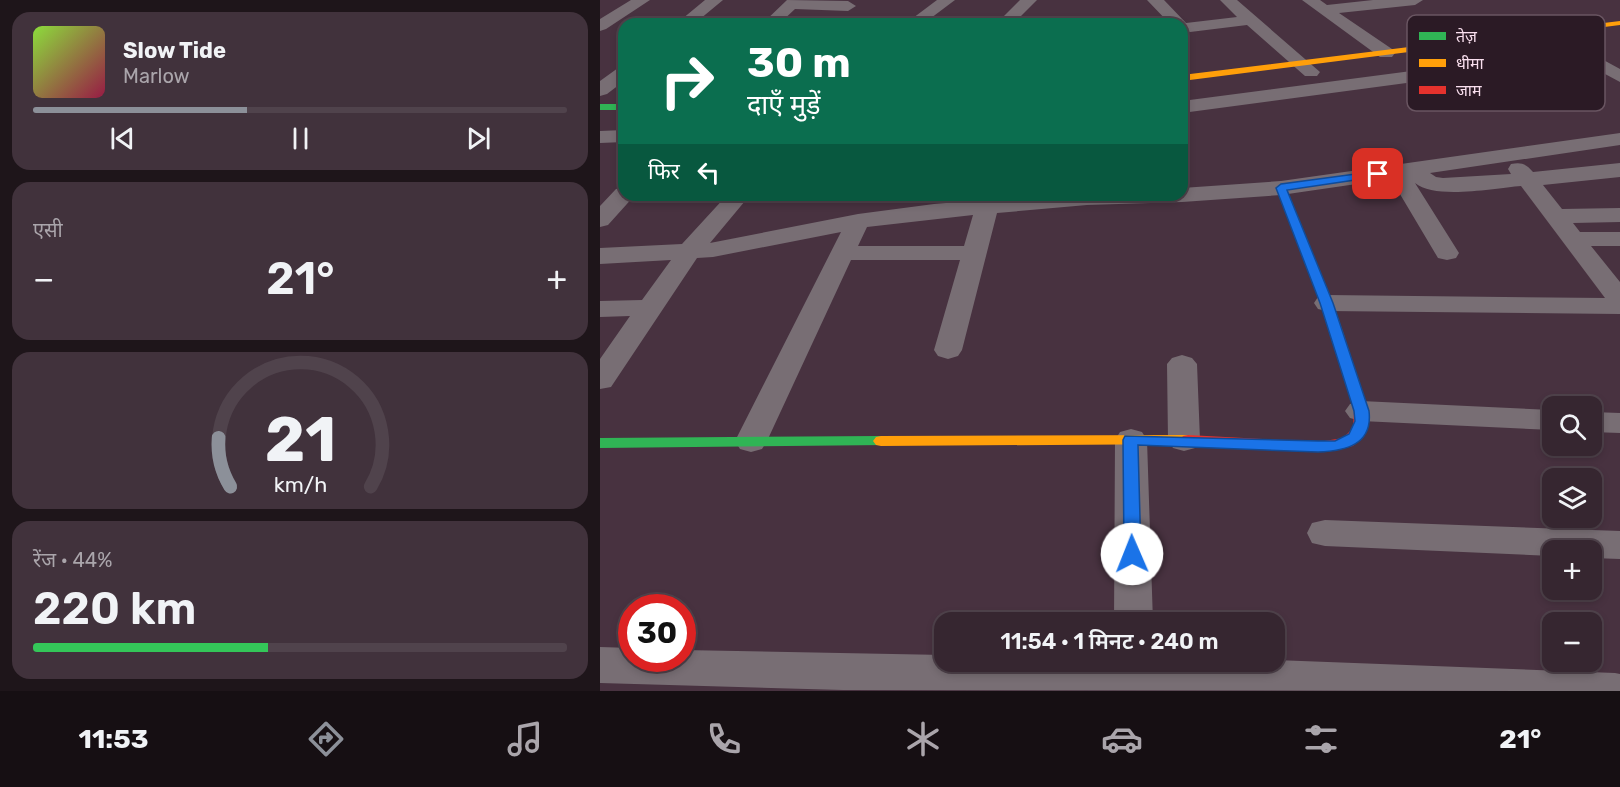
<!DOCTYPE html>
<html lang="hi">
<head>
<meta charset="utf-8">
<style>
	:root { --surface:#362630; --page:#41323c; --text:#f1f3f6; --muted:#aaa5ab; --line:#50434c; --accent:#8c9099 }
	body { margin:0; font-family:Rubik,"Noto Sans Devanagari",sans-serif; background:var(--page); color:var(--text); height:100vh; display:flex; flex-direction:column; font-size:22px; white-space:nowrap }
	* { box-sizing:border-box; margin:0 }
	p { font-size:20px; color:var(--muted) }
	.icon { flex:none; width:33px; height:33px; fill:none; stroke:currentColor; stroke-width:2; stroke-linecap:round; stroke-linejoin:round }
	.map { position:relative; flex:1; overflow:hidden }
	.panel { display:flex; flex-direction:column; gap:12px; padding:12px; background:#1e151a; width:600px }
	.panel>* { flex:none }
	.guide { position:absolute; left:18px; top:18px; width:570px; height:183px; border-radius:18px; box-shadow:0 3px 9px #0003,0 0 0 2px var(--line); background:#0b6e4f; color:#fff; overflow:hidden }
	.buttons { position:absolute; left:942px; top:396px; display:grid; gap:12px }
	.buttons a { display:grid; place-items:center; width:60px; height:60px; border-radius:12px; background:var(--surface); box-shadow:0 3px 9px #0003,0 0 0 2px var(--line); font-size:30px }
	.speed { position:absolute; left:18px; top:594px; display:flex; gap:12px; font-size:30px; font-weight:700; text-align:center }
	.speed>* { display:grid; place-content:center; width:78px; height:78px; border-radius:50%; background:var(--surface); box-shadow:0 3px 9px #0003,0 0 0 2px var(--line); line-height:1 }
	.speed .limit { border:9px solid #d22; background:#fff; color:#111 }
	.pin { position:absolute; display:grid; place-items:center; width:51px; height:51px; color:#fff; margin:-26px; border-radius:12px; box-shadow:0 3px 9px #0006 }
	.me { position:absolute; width:66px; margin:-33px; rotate:359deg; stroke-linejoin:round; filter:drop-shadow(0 0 4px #0008) }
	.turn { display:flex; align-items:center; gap:21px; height:126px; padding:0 30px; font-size:27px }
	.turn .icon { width:78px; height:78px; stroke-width:2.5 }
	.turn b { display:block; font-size:42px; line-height:51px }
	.then { display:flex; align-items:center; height:57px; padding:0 30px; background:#0003; gap:12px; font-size:22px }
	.big { font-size:45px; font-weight:600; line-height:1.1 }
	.panel .card { flex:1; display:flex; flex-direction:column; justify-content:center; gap:9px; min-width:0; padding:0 21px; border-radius:18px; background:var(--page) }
	.panel .dial { align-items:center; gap:0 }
	.dial svg { height:156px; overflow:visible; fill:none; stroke:var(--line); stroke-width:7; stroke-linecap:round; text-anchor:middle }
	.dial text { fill:var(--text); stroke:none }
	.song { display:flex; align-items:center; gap:18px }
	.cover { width:72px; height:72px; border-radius:9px; background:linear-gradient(135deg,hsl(90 70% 55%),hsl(340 70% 35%)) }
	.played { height:6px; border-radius:3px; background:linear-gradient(90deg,var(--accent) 40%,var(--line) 40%) }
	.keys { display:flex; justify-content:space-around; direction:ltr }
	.heat { display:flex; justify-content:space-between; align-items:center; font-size:33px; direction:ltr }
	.charge { height:9px; border-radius:4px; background:linear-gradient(90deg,#34c759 44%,var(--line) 0) }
	.trip { position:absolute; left:334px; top:612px; width:351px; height:60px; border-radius:18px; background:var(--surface); box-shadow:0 3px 9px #0003,0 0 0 2px var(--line); font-weight:600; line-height:60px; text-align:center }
	.tabs { display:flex; height:96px; justify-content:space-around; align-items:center; background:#160f13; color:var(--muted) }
	.tabs .icon { width:42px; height:42px }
	.tabs .current { color:var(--accent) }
	.tabs b { font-size:27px; color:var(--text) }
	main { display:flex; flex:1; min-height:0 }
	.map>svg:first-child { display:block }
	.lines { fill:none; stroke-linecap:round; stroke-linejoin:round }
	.street { fill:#786e74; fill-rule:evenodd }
	.fast { fill:#30b455; fill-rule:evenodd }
	.slow { fill:#ff9f0a; fill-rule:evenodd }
	.jam { fill:#e5322d; fill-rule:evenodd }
	.route { fill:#1a73e8; stroke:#114b97; stroke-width:1.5 }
	.key { fill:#2b1a25; stroke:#695561; stroke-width:1.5 }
	.key-label { font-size:16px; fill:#f9dfee }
</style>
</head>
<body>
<main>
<section class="panel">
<div class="card">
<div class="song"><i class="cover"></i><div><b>Slow Tide</b><p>Marlow</p></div></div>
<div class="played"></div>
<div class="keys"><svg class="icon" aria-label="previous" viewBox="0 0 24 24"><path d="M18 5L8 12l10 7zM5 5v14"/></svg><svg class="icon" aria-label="pause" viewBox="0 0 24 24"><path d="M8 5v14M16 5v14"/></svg><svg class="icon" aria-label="next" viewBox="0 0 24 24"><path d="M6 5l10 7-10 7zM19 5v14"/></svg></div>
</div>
<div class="card"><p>एसी</p>
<div class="heat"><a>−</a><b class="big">21°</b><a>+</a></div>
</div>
<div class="card dial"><svg viewBox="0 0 100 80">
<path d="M14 69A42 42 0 1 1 86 69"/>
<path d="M14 69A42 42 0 0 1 8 44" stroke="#8c9099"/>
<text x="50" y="56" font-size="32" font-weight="700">21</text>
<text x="50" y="72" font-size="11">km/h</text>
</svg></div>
<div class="card"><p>रेंज · 44%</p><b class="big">220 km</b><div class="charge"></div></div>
</section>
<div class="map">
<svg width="1020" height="691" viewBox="0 0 1020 691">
	<rect width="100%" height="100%" fill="#483240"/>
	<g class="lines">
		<!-- street -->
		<path class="street" d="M31,0H50L6,29L0,31V19Z
			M105,0H123L94,24H76Z
			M187,0L248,1L256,6L248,11L195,9L179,24H162Z
			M337,0H355L323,24H305Z
			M420,0H437L413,24H396Z
			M547,0H564L586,23L637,17L620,0H637L720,72L717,76H705L647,25L582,33V24H570Z
			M702,0H720L727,5L773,0H823L815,5L739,13L792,49L795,53L792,57H780Z
			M965,39L1020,69V82L979,60L582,113V101L965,51L957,44L959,40Z
			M24,67V81L7,94L0,96V81L18,68Z
			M24,130V142L0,143V131Z
			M1020,133V145L830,173L836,177L843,178L911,174L908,169L911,164C922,162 926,164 933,172L1020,163V177L943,185L962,209L1020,208V222L973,223L980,232H1020V246H991L1020,282V314L727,311L718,309L714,303L718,297L727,295L1005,298L921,186C895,188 835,200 815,183L859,253L856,258L847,260L838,258L835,253L791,179L681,195L582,202L487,205L397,213L362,350L358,356L348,359L338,356L334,350L360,260H251L167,441L162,449L151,452L140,449L135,441L241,232L113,257L97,258L11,387L0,389V359L30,316L0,317V301L42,300L71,260L0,264V248L82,244L127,195H150L110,243L258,214L334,204L441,195H582V188L681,181ZM373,215L364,246H258L267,227Z
			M24,187V195H35L8,225L0,227V206L16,189Z
			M582,355L592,358L597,364L600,440L595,448L584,451L573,448L568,440L567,364L572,358Z
			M761,401L952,410V430L761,421L750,418L745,411L750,404Z
			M992,412L1020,413V433L992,432Z
			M531,429L542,432L547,440L553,622H514L515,440L520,432Z
			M725,520L1020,531V559L992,558V550H952V556L725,546L712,543L707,533L712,523Z
			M0,647L32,648V658H82V650L345,655V662L675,660L1015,673L1020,674V691L243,690L0,683Z"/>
		<!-- fast -->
		<path class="fast" d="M0,104H24V110H0Z
			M281,436L286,437L289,441L286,445L0,448V438Z"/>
		<!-- slow -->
		<path class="slow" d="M1020,21V25L582,81V75Z
			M681,185L686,188L733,303L745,338L743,341L738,342L731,338L721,303L676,188Z
			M588,435L593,436L596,440L593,444L281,446L276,445L273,441L276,437L281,436Z"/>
		<!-- jam -->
		<path class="jam" d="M738,334L745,338L768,411V429L753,446L718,452L583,444L580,440L583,436L588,435L718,442L743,438L753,428L754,411L731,338Z"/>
	</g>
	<!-- route -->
	<path class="route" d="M778,171L782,172V176L687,190L733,303L769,411C773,445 745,451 718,452L538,445L541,554L539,559L532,561L526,559L524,554L523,440L525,436L718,441H735L749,434L755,421L754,411L720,303L676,188L681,184Z"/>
	<!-- legend -->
	<rect x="807" y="15" width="198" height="96" rx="9" class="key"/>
	<rect x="819" y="32" width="27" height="8" fill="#30b455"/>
	<rect x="819" y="59" width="27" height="8" fill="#ff9f0a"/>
	<rect x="819" y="86" width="27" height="8" fill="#e5322d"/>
	<g class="key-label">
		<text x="856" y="42">तेज़</text>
		<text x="856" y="69">धीमा</text>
		<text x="856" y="96">जाम</text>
	</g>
</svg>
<div class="buttons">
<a><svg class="icon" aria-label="search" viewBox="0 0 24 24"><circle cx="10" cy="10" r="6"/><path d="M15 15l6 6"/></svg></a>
<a><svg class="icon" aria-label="layers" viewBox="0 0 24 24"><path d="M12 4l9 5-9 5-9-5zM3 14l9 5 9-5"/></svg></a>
<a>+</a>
<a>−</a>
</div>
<div class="speed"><div class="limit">30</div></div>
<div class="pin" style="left:778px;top:174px;background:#d93025"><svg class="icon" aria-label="arrive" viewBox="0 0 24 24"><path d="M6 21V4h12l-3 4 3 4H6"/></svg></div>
<svg class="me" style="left:532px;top:554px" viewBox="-20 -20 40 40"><circle r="19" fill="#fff"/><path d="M0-13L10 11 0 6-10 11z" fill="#1a73e8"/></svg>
<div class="trip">11:54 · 1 मिनट · 240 m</div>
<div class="guide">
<div class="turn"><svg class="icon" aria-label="right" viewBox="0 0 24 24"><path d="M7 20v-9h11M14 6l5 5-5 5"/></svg><div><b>30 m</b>दाएँ मुड़ें</div></div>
<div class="then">फिर<svg class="icon" aria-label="left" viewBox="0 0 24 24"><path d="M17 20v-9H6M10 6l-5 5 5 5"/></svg></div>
</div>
</div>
</main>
<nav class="tabs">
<b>11:53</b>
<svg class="icon current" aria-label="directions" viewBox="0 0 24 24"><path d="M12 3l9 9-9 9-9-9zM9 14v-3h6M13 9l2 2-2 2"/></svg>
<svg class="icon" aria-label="music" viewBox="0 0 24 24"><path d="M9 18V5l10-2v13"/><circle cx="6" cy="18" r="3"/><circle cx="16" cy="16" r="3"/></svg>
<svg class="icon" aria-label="phone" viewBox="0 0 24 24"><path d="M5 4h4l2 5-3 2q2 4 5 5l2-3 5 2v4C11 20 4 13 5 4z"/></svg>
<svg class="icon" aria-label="climate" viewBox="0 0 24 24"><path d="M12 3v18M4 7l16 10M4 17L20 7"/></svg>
<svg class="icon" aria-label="car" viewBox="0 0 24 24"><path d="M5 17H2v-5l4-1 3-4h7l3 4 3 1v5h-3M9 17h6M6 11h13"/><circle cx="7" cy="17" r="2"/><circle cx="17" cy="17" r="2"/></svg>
<svg class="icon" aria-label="filters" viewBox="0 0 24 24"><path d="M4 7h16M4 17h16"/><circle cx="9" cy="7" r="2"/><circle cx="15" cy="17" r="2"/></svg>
<b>21°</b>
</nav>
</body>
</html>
